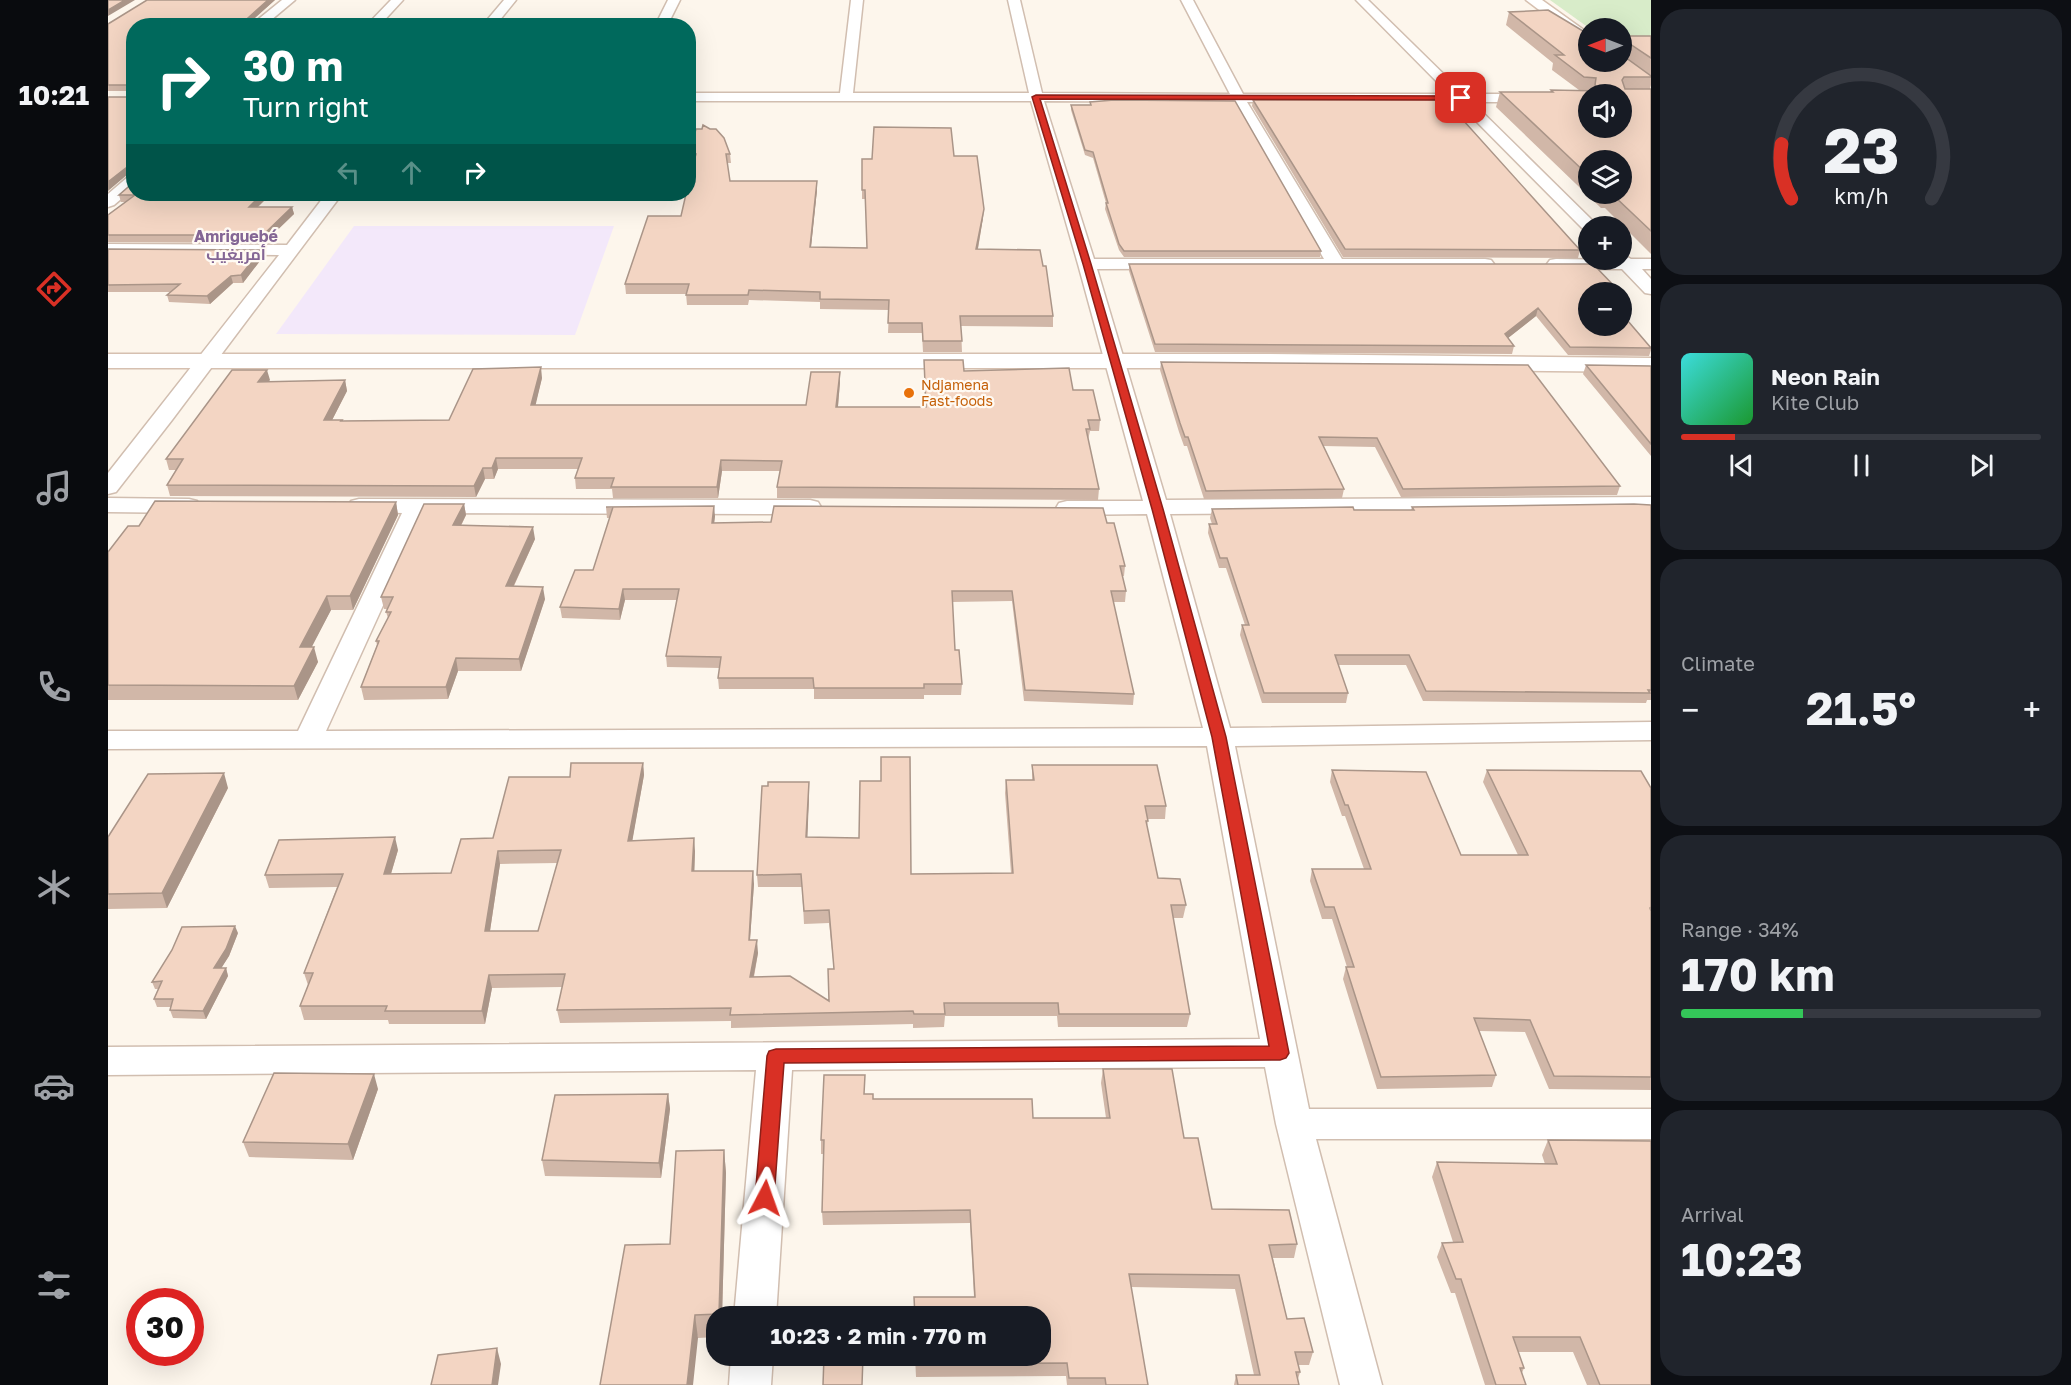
<!DOCTYPE html>
<html lang="en">
<head>
<meta charset="utf-8">
<style>
	:root { --surface:#171b24; --page:#20242c; --text:#f1f3f6; --muted:#9ea1a6; --line:#363941; --accent:#d93025 }
	body { margin:0; font-family:"Golos Text",Cairo,sans-serif; background:var(--page); color:var(--text); height:100vh; display:flex; flex-direction:column; font-size:22px; white-space:nowrap }
	* { box-sizing:border-box; margin:0 }
	p { font-size:20px; color:var(--muted) }
	.icon { flex:none; width:33px; height:33px; fill:none; stroke:currentColor; stroke-width:2; stroke-linecap:round; stroke-linejoin:round }
	.map { position:relative; flex:1; overflow:hidden }
	.sheet { display:flex; flex-direction:column; gap:9px; padding:9px; background:#0d0f14; width:420px }
	.sheet>* { flex:none }
	.banner { position:absolute; left:18px; top:18px; width:570px; height:183px; border-radius:24px; box-shadow:0 6px 24px #0002; background:#00695c; color:#fff; overflow:hidden }
	.needle { width:39px; rotate:270deg }
	.buttons { position:absolute; left:1470px; top:18px; display:grid; gap:12px }
	.buttons a { display:grid; place-items:center; width:54px; height:54px; border-radius:50%; background:var(--surface); box-shadow:0 6px 24px #0002; font-size:30px }
	.speed { position:absolute; left:18px; top:1288px; display:flex; gap:12px; font-size:30px; font-weight:700; text-align:center }
	.speed>* { display:grid; place-content:center; width:78px; height:78px; border-radius:50%; background:var(--surface); box-shadow:0 6px 24px #0002; line-height:1 }
	.speed .limit { border:9px solid #d22; background:#fff; color:#111 }
	.pin { position:absolute; display:grid; place-items:center; width:51px; height:51px; color:#fff; margin:-26px; border-radius:12px; box-shadow:0 3px 9px #0006 }
	.me { position:absolute; width:66px; margin:-33px; rotate:4deg; stroke-linejoin:round; filter:drop-shadow(0 0 4px #0008) }
	.turn { display:flex; align-items:center; gap:21px; height:126px; padding:0 18px; font-size:27px }
	.turn .icon { width:78px; height:78px; stroke-width:2.5 }
	.turn b { display:block; font-size:42px; line-height:51px }
	.lanes { display:flex; align-items:center; height:57px; padding:0 18px; background:#0003; justify-content:center; gap:30px; direction:ltr }
	.lanes .off { opacity:.35 }
	.big { font-size:45px; font-weight:700; line-height:1.1 }
	.sheet .widget { flex:1; display:flex; flex-direction:column; justify-content:center; gap:9px; min-width:0; padding:0 21px; border-radius:24px; background:var(--page) }
	.sheet .dial { align-items:center; gap:0 }
	.dial svg { height:156px; overflow:visible; fill:none; stroke:var(--line); stroke-width:7; stroke-linecap:round; text-anchor:middle }
	.dial text { fill:var(--text); stroke:none }
	.song { display:flex; align-items:center; gap:18px }
	.cover { width:72px; height:72px; border-radius:9px; background:linear-gradient(135deg,hsl(180 70% 55%),hsl(130 70% 35%)) }
	.played { height:6px; border-radius:3px; background:linear-gradient(90deg,var(--accent) 15%,var(--line) 15%) }
	.keys { display:flex; justify-content:space-around; direction:ltr }
	.heat { display:flex; justify-content:space-between; align-items:center; font-size:33px; direction:ltr }
	.charge { height:9px; border-radius:4px; background:linear-gradient(90deg,#34c759 34%,var(--line) 0) }
	.trip { position:absolute; left:598px; top:1306px; width:345px; height:60px; border-radius:24px; background:var(--surface); box-shadow:0 6px 24px #0002; font-weight:700; line-height:60px; text-align:center }
	main { display:flex; flex:1; min-height:0 }
	.menu { display:flex; flex-direction:column; width:108px; justify-content:space-around; align-items:center; background:#090b0e; color:var(--muted) }
	.menu .icon { width:42px; height:42px }
	.menu .selected { color:var(--accent) }
	.menu b { font-size:27px; color:var(--text) }
	.map>svg:first-child { display:block }
	.education { fill:#f3e8fa }
	.green { fill:#d8ecc9 }
	.lines { fill:none; stroke-linecap:round; stroke-linejoin:round }
	.street-casing { stroke:#d1beb0; stroke-width:3 }
	.secondary-casing { stroke:#d6c0b0; stroke-width:3 }
	.street { fill:#fff; fill-rule:evenodd }
	.secondary { fill:#fff; fill-rule:evenodd }
	.wall { fill:#d1b7a8; fill-rule:evenodd }
	.shaded-wall { fill:#aa9588 }
	.building { fill:#f3d5c3; stroke:#aa9588; stroke-width:1.5; fill-rule:evenodd }
	.route { fill:#d93025; stroke:#8d1f18; stroke-width:1.5 }
	.food-dot { fill:#e8710a; stroke:#fffaf3; stroke-width:2 }
	.labels { text-anchor:middle; stroke-width:4.5; stroke-linejoin:round; paint-order:stroke }
	.far-food-label { font-size:14px; fill:#c56008; stroke:#fffaf3; text-anchor:start }
	.far-quarter-label { font-size:16px; font-weight:bold; fill:#846695; stroke:#fffaf3 }
</style>
</head>
<body>
<main>
<nav class="menu">
<b>10:21</b>
<svg class="icon selected" aria-label="directions" viewBox="0 0 24 24"><path d="M12 3l9 9-9 9-9-9zM9 14v-3h6M13 9l2 2-2 2"/></svg>
<svg class="icon" aria-label="music" viewBox="0 0 24 24"><path d="M9 18V5l10-2v13"/><circle cx="6" cy="18" r="3"/><circle cx="16" cy="16" r="3"/></svg>
<svg class="icon" aria-label="phone" viewBox="0 0 24 24"><path d="M5 4h4l2 5-3 2q2 4 5 5l2-3 5 2v4C11 20 4 13 5 4z"/></svg>
<svg class="icon" aria-label="climate" viewBox="0 0 24 24"><path d="M12 3v18M4 7l16 10M4 17L20 7"/></svg>
<svg class="icon" aria-label="car" viewBox="0 0 24 24"><path d="M5 17H2v-5l4-1 3-4h7l3 4 3 1v5h-3M9 17h6M6 11h13"/><circle cx="7" cy="17" r="2"/><circle cx="17" cy="17" r="2"/></svg>
<svg class="icon" aria-label="filters" viewBox="0 0 24 24"><path d="M4 7h16M4 17h16"/><circle cx="9" cy="7" r="2"/><circle cx="15" cy="17" r="2"/></svg>
</nav>
<div class="map">
<svg width="1543" height="1385" viewBox="0 0 1543 1385">
	<rect width="100%" height="100%" fill="#fdf6ec"/>
	<!-- education -->
	<path class="education" d="M246,226H506L467,335L168,334Z"/>
	<!-- green -->
	<path class="green" d="M1442,0H1543V44H1514V28H1481Z"/>
	<g class="lines">
		<defs>
			<path id="street" d="M174,0H187L156,26H142Z
				M283,0H295L271,26H258Z
				M396,0H408L387,26H374Z
				M560,0H572L559,26H547Z
				M743,0H755L745,93H921L900,0H912L934,93L1122,94L1073,0H1085L1135,94H1341L1248,0H1260L1356,94H1482L1480,102H1364L1487,223L1489,226H1480V231L1475,229L1349,102H1139L1234,259H1377L1383,260L1386,264L1383,268L989,269L1058,500L1543,497V511L1062,514L1122,728L1543,722V740L1127,746L1201,1109H1543V1139H1208L1274,1385H1232L1168,1124L1157,1067L684,1070L668,1317H626L648,1070L0,1075V1047L1152,1039L1099,746L0,749V731H190L294,513L243,511L240,506L243,501L251,499L702,500L710,502L713,507L710,512L702,514L317,513L218,731L1095,728L1039,514L959,515L951,513L948,508L951,503L959,501H1035L970,264L923,101H580V93H732ZM936,101L1126,102L1216,259H986Z
				M26,175V188L6,205L0,207V194L21,176Z
				M218,194H234L64,420L8,492L0,494V473L171,255L0,254V244L179,245Z
				M1514,254L1523,259H1543V269H1534L1543,279V294L1537,293L1514,269H1448L1442,268L1439,264L1442,260L1448,259L1514,260Z
				M0,498L81,499L89,501L92,506L89,511L81,513L0,512Z
				M623,1356H665L663,1385H621Z"/>
			<path id="secondary" d="M1418,0H1434L1480,33V44L1475,43Z
				M0,354H1160L1543,358V372L1160,368H0Z"/>
		</defs>
		<!-- street casing -->
		<use href="#street" class="street-casing"/>
		<!-- secondary casing -->
		<use href="#secondary" class="secondary-casing"/>
		<!-- street -->
		<use href="#street" class="street"/>
		<!-- secondary -->
		<use href="#secondary" class="secondary"/>
	</g>
	<!-- wall -->
	<path class="wall" d="M39,0H167L138,26H26V91H0V24Z
		M1401,12L1480,62L1514,36H1543V85L1542,89H1543V254L1497,208H1493L1388,107L1392,92H1442L1443,90H1471L1444,70L1445,63L1398,25ZM1480,160L1514,194H1480Z
		M1145,100L1472,250L1470,258L1235,257L1144,106Z
		M982,102L1213,251L1212,257H1016L1011,250L997,209L998,203L985,158L977,155L963,110V105H982Z
		M581,154H622L623,163H619L622,181L709,190L703,247L759,248L758,199H754V159L846,156L875,218L870,249L945,316V327L853,326L854,352H815L814,333H780L781,310L712,309V302L641,300L640,305H579L578,294H518L517,284L573,216L586,163H582Z
		M26,194H163L150,207H184L186,214L156,243L0,242V215L17,202H13L11,195Z
		M0,249L155,257L135,283H125L102,304L61,302L59,295L62,292H0Z
		M1021,264L1480,292L1543,347V350L1541,356L1460,355L1428,316L1400,338L1406,346L1404,354L1047,352L1021,271Z
		M1514,294L1520,302L1518,309H1514Z
		M816,360L856,371L965,390L992,420L991,431H982L980,440L991,489L990,500L669,498V487L672,471H614L610,498H505L504,489H468L467,478L470,469H390L386,479H377L368,497L62,496L59,485L68,470H61L58,459L162,380L160,382L237,380L239,391L224,420L235,421L341,420L434,378L427,405H698L732,382L730,407H817Z
		M1053,362L1512,486L1509,495L1293,497L1267,447L1215,446L1236,489L1234,498L1096,499L1079,446H1076L1071,432L1052,370Z
		M1478,365L1543,366V456L1475,374Z
		M288,502L290,515L245,610H223L203,647L210,662L190,700H0V552L31,526Z
		M356,504L358,515L353,526L427,539L406,586L437,599L413,671H350L340,699L256,700L253,687L269,645L268,641L280,618L278,612L279,609H276L273,597Z
		M1543,505V700H1539L1538,703L1315,701L1298,665H1230L1240,693L1238,703H1154L1132,635L1134,625H1137L1118,568H1111L1100,533L1101,524H1104L1102,518L1104,509L1303,510L1304,507Z
		M498,507L607,516L606,523H999L1017,566L1016,576H1014L1018,591L1017,602H1005L1026,694L1025,705L916,701L904,601L844,602L847,650L854,684L853,695H816V699H706V689H611L610,678L612,668L559,667L558,656L569,600H517L512,620L454,618L452,607L485,570L502,518H499Z
		M535,763L536,775L524,841L587,851L586,871L646,884L642,940L650,953L646,977L721,1001L726,969L721,923L696,924L694,887H650L649,875L701,795L699,837L803,874L903,873L897,793L898,780H924V765L1058,806L1057,819H1040L1039,826L1050,878L1078,905L1075,918H1065L1082,1014L1079,1027H950L949,1016H837L836,1027L805,1028V1024L623,1028V1021L452,1023L449,1010L454,987L384,988L377,1024H281L280,1020H196L192,1006L200,985L196,973L229,887L161,888L157,875L290,850L283,874L343,873L462,777ZM449,863L430,931H382L392,864Z
		M1224,770L1353,855H1410L1375,782L1379,770L1543,788V1090L1441,1089L1417,1032L1371,1031L1388,1075L1384,1087L1269,1089L1235,979L1238,967H1239L1224,919H1214L1202,881L1204,869H1256L1237,816H1234L1222,782Z
		M120,788L59,908L0,909V837Z
		M130,933L121,956L113,968H118L120,976L98,1019L65,1018L62,1010L63,1007H49L46,999L50,989H47L44,982Z
		M995,1069L1076,1138L1104,1209L1189,1244L1186,1258H1165L1179,1319L1205,1352L1201,1365H1190L1192,1372L1190,1379L1191,1385H1126L1128,1375H1146L1127,1289L1023,1287L1040,1385H959L958,1376L808,1377L807,1356H933V1317H806V1297H866L862,1223L715,1225L714,1212L716,1154H713V1140L757,1094L765,1099L925,1118H998L993,1083Z
		M270,1089L245,1160L141,1157L135,1142Z
		M560,1094L562,1109L553,1178L437,1176L434,1160Z
		M1440,1140L1543,1385H1479L1465,1352H1410L1416,1368L1414,1373L1418,1385H1377L1347,1293H1343L1329,1257L1334,1243L1345,1242L1324,1177L1329,1162L1437,1164L1434,1155Z
		M616,1150L618,1173L614,1317H609V1337L590,1338L562,1244Z"/>
	<!-- shaded-wall -->
	<path class="shaded-wall" d="M17,0H27L0,16V10Z
		M160,0H167L138,26H131Z
		M1519,42L1515,56H1514V46L1516,43Z
		M24,166L26,173L20,174L0,191V182L18,168Z
		M709,181V190L702,257V247Z
		M154,194H163L142,214L141,207Z
		M184,207L186,214L156,243L155,235Z
		M876,209L875,218L868,259V249Z
		M153,250L155,257L135,283L133,275Z
		M123,276L125,283L102,304L99,296Z
		M1430,308L1428,316L1395,342L1397,334Z
		M433,367L434,378L425,416L423,405Z
		M159,370L162,380L152,393L150,382Z
		M732,372V382L729,417L728,407Z
		M237,380L239,391L219,430L216,420Z
		M388,458L390,469L386,479L384,468Z
		M613,460L614,471L610,498L609,487Z
		M375,468L377,479L368,497L366,486Z
		M288,502L290,515L245,610L242,596Z
		M356,504L358,515L347,537L345,525Z
		M606,506L607,516L605,533L604,523Z
		M425,527L427,539L400,598L398,586Z
		M435,587L437,599L413,671L411,659Z
		M515,589L517,600L512,620L511,609Z
		M219,596L223,610L196,662L192,647Z
		M206,647L210,662L190,700L186,686Z
		M348,658L350,671L340,699L338,687Z
		M535,763L536,775L522,854L520,841Z
		M116,773L120,788L59,908L54,893Z
		M701,782V795L699,850L698,837Z
		M287,837L290,850L279,887L276,874Z
		M586,838L587,851L586,884L584,871Z
		M390,851L392,864L380,944L377,931Z
		M645,871L646,884L641,953V940Z
		M127,926L130,933L121,956L109,975L106,968Z
		M649,940L650,953L643,990L642,977Z
		M118,968L120,976L98,1019L95,1011Z
		M381,975L384,988L377,1024L374,1011Z
		M266,1074L270,1089L245,1160L240,1144Z
		M560,1094L562,1109L553,1178L551,1163Z
		M616,1150L618,1173L614,1317H611Z
		M587,1315L590,1338L585,1385H579Z
		M389,1348L393,1364L390,1385H384Z"/>
	<!-- building -->
	<path class="building" d="M0,0H17L0,10Z
		M39,0H160L131,26H26V85H0V24Z
		M1440,10L1480,34V62H1514V55L1543,76V77H1516L1514,80L1517,89H1543V231L1504,194H1514V160H1480V175L1392,92H1445L1443,90L1494,91L1487,85L1488,78L1476,77L1447,55H1456L1401,12ZM1480,94H1514V128H1480Z
		M1514,36H1543V58L1519,42L1516,43V46H1514Z
		M26,96V168L24,166L18,168L0,182V97H24Z
		M1006,100L1127,101L1213,251H1016L1011,244L998,203H1000L985,152L977,150L963,105H983L982,102Z
		M1145,100H1337L1472,250L1237,249Z
		M595,125L602,129H608L616,138L622,154H618L622,181H709L702,247L759,248L757,190H754V159H764L766,127L843,128L846,156H869L876,209L868,249L932,250L935,266H938L945,316H852L854,341H815L814,323H780L781,300L712,299V292L641,290L640,295H578L581,284H517L540,216H573L578,194H580V184L588,154H581L588,129H594Z
		M26,182V194H154L141,207H184L155,235H0V215L27,195H11Z
		M0,249L153,250L133,275L123,276L99,296L59,295L72,284L0,285Z
		M1021,264H1485L1512,292H1480V326H1514V314L1543,348L1462,347L1430,308L1397,334L1406,346L1047,344Z
		M1514,294L1520,302H1514Z
		M816,360H855L856,371L961,368L965,390H985L992,420H980L982,429H978L991,489L669,487L674,461L613,460L609,487H503L506,478H467L474,458H388L384,468H375L366,486L59,485L75,459H58L124,370H159L150,382L237,380L216,420H234L233,421L341,420L365,369L433,367L423,405H698L703,372H732L728,407H818Z
		M1053,362L1420,365L1512,486L1295,489L1269,438L1211,437L1236,489L1098,491L1080,437H1077L1072,423Z
		M1478,365L1543,366V444Z
		M47,501L288,502L242,596H219L192,647H206L186,686L0,685V552L20,526H31Z
		M316,504H356L345,525L425,527L398,586L435,587L411,659L348,658L338,687H253L271,641H268L283,612H278L285,597H273Z
		M1526,504L1543,505V690H1540L1542,693L1318,691L1301,655H1227L1240,693H1156L1134,625H1141L1119,558H1112L1101,524H1109L1104,509L1245,507L1246,510H1306L1304,507Z
		M606,506L604,523L663,522L666,506L995,508L999,523H1006L1017,566H1012L1018,591H1003L1026,694L917,690L904,591H844L847,650H851L854,684H816V688H706L705,678H610L613,657L558,656L571,589H515L511,609L452,607L467,570H485L505,507H498Z
		M773,757H802L803,874L905,873L898,780H926L924,765H1049L1058,806H1037L1040,821H1038L1050,878L1072,879L1078,905H1063L1082,1014H951L950,1003H836L837,1014H806L805,1011L622,1015L623,1008L449,1010L457,974L381,975L374,1011H277L279,1006H192L205,973H196L235,874L157,875L171,840L287,837L276,874L343,873L353,839L385,838L401,777H462L463,763H535L520,841L586,838L584,871H645L641,940H649L642,977L682,976L721,1001L720,969H726L721,910L696,911L693,874L649,875L654,786H660V782H701L698,837L751,838L752,781H773ZM453,850L430,931H377L390,851Z
		M1224,770L1318,772L1353,855H1420L1379,770L1533,771L1543,788V907L1542,908L1543,911V1077L1446,1076L1422,1020L1366,1018L1388,1075L1273,1077L1238,967H1246L1226,907H1217L1204,869H1263L1240,805H1237Z
		M116,773L54,893L0,894V837L40,774Z
		M127,926L118,949L106,968H118L95,1011L62,1010L65,999H46L54,981L44,982L64,950L74,927Z
		M995,1069H1064L1076,1138H1090L1104,1209L1181,1210L1189,1244L1161,1245L1179,1319L1196,1318L1205,1352H1187L1192,1372H1188L1191,1385H1130L1128,1375H1152L1131,1275L1021,1274L1040,1385H998L997,1378H961L959,1363L808,1364V1356H933V1317H807L806,1297H867L862,1210L714,1212L716,1140H713L716,1075H757L756,1094H765V1099H924L925,1118H1002Z
		M166,1073L266,1074L240,1144L135,1142Z
		M560,1094L551,1163L434,1160L447,1095Z
		M1440,1140L1543,1141V1385H1492L1472,1337H1405L1416,1368H1412L1418,1385H1388L1353,1279H1348L1334,1243L1355,1242L1329,1162L1449,1164Z
		M616,1150L611,1314L587,1315L579,1385H492L517,1245L562,1244L568,1151Z
		M717,1307H758L757,1317H717Z
		M389,1348L384,1385H323L330,1355Z
		M716,1356H755L754,1385H715Z"/>
	<!-- route -->
	<path class="route" d="M928,95L1353,96L1356,98L1353,100L932,99L983,264L1055,509L1118,737L1181,1053L1178,1058L1172,1060L676,1063L666,1198L663,1204L657,1207L650,1204L647,1198L659,1056L661,1051L668,1049L1161,1046L1104,737L1044,509L975,264L924,97Z"/>
	<!-- markers -->
	<circle class="food-dot" cx="801" cy="393" r="6"/>
	<g class="labels">
		<!-- far-food labels -->
		<g class="far-food-label">
			<text x="813" y="390">Ndjamena<tspan x="813" dy="16">Fast-foods</tspan></text>
		</g>
		<!-- far-quarter labels -->
		<g class="far-quarter-label">
			<text x="128" y="242">Amriguebé<tspan x="128" dy="18">أمريغيب</tspan></text>
		</g>
	</g>
</svg>
<div class="buttons">
<a><svg class="needle" viewBox="-14 -14 28 28"><path d="M0-13l5 13h-10z" fill="#e53935"/><path d="M0 13l5-13h-10z" fill="#9ea1a6"/></svg></a>
<a><svg class="icon" aria-label="sound" viewBox="0 0 24 24"><path d="M4 9h4l5-4v14l-5-4H4zM17 9q2 3 0 6"/></svg></a>
<a><svg class="icon" aria-label="layers" viewBox="0 0 24 24"><path d="M12 4l9 5-9 5-9-5zM3 14l9 5 9-5"/></svg></a>
<a>+</a>
<a>−</a>
</div>
<div class="speed"><div class="limit">30</div></div>
<div class="pin" style="left:1353px;top:98px;background:#d93025"><svg class="icon" aria-label="arrive" viewBox="0 0 24 24"><path d="M6 21V4h12l-3 4 3 4H6"/></svg></div>
<svg class="me" style="left:657px;top:1198px" viewBox="-20 -20 40 40"><path d="M0-17L14 15 0 8-14 15z" fill="#d93025" stroke="#fff" stroke-width="4"/></svg>
<div class="trip">10:23 · 2 min · 770 m</div>
<div class="banner">
<div class="turn"><svg class="icon" aria-label="right" viewBox="0 0 24 24"><path d="M7 20v-9h11M14 6l5 5-5 5"/></svg><div><b>30 m</b>Turn right</div></div>
<div class="lanes"><svg class="icon off" aria-label="left" viewBox="0 0 24 24"><path d="M17 20v-9H6M10 6l-5 5 5 5"/></svg><svg class="icon off" aria-label="ahead" viewBox="0 0 24 24"><path d="M12 20V5M6 11l6-6 6 6"/></svg><svg class="icon" aria-label="right" viewBox="0 0 24 24"><path d="M7 20v-9h11M14 6l5 5-5 5"/></svg></div>
</div>
</div>
<section class="sheet">
<div class="widget dial"><svg viewBox="0 0 100 80">
<path d="M14 69A42 42 0 1 1 86 69"/>
<path d="M14 69A42 42 0 0 1 9 41" stroke="#d93025"/>
<text x="50" y="56" font-size="32" font-weight="700">23</text>
<text x="50" y="72" font-size="11">km/h</text>
</svg></div>
<div class="widget">
<div class="song"><i class="cover"></i><div><b>Neon Rain</b><p>Kite Club</p></div></div>
<div class="played"></div>
<div class="keys"><svg class="icon" aria-label="previous" viewBox="0 0 24 24"><path d="M18 5L8 12l10 7zM5 5v14"/></svg><svg class="icon" aria-label="pause" viewBox="0 0 24 24"><path d="M8 5v14M16 5v14"/></svg><svg class="icon" aria-label="next" viewBox="0 0 24 24"><path d="M6 5l10 7-10 7zM19 5v14"/></svg></div>
</div>
<div class="widget"><p>Climate</p>
<div class="heat"><a>−</a><b class="big">21.5°</b><a>+</a></div>
</div>
<div class="widget"><p>Range · 34%</p><b class="big">170 km</b><div class="charge"></div></div>
<div class="widget"><p>Arrival</p><b class="big">10:23</b></div>
</section>
</main>
</body>
</html>
